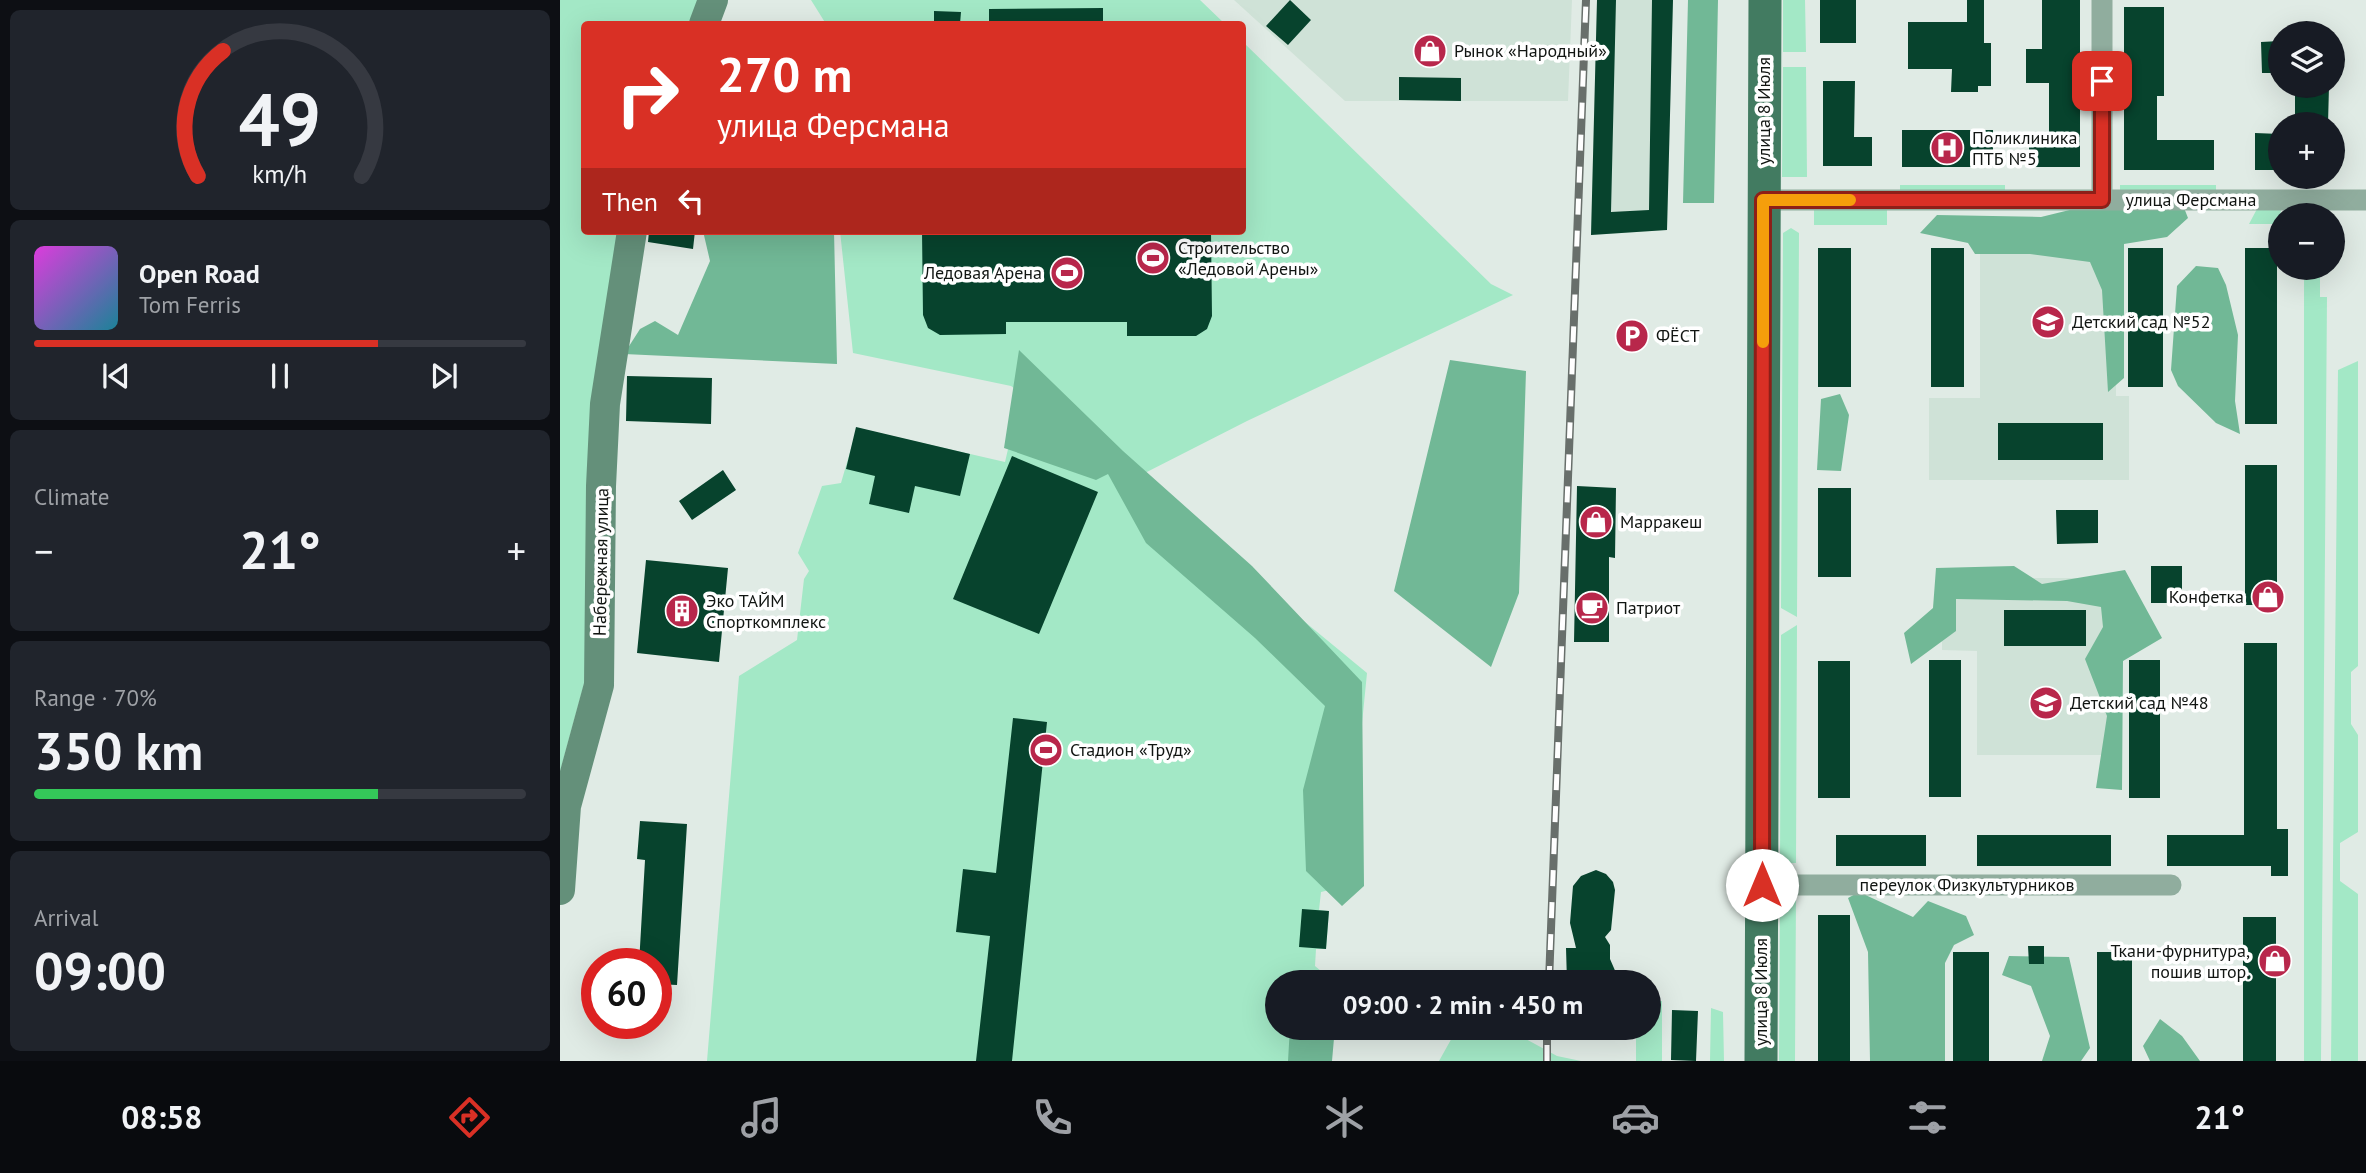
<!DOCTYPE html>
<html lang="en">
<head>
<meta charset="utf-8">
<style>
	:root { --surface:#171b24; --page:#20242c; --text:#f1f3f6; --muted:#9ea1a6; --line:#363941; --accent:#d93025 }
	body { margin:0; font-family:"PT Sans",sans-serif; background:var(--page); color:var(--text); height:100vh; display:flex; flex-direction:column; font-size:26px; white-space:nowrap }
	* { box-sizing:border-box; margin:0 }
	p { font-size:23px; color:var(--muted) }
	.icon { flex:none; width:38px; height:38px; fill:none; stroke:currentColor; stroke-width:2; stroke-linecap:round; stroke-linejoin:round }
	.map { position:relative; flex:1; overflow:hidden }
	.details { display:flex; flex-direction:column; gap:10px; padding:10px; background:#0d0f14; width:560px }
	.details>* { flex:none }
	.hud { position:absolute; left:21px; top:21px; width:665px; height:214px; border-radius:7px; box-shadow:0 7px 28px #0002; background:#d93025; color:#fff; overflow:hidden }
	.controls { position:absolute; left:1708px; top:21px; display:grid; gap:14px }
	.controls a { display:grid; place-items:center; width:77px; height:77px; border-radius:50%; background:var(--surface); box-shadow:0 7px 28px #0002; font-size:35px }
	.speed { position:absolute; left:21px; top:948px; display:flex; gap:14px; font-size:35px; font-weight:700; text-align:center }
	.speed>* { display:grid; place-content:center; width:91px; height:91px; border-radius:50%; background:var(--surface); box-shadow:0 7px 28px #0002; line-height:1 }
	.speed .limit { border:10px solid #d22; background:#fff; color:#111 }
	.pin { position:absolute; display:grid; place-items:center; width:60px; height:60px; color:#fff; margin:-30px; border-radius:14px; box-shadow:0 4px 10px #0006 }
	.me { position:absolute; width:77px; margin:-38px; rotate:0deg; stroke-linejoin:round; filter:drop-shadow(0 0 5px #0008) }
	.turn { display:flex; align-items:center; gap:24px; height:147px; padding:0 21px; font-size:32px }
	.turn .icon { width:91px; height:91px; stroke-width:2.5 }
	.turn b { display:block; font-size:49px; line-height:60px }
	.then { display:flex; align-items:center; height:66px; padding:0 21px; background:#0003; gap:14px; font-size:26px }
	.big { font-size:52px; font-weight:700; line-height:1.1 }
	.details .widget { flex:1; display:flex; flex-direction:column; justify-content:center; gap:10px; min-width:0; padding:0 24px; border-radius:10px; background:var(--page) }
	.details .dial { align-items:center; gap:0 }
	.dial svg { height:182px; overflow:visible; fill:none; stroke:var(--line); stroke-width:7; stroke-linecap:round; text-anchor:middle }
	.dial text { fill:var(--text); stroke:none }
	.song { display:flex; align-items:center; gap:21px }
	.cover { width:84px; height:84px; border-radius:10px; background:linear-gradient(135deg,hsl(300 70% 55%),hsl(190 70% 35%)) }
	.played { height:7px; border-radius:4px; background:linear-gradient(90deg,var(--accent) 70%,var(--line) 70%) }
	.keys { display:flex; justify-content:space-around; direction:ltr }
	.heat { display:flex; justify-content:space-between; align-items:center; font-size:38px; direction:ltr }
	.charge { height:10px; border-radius:5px; background:linear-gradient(90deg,#34c759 70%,var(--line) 0) }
	.trip { position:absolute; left:705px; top:970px; width:396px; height:70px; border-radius:35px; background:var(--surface); box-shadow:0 7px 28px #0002; font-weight:700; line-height:70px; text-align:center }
	.menu { display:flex; height:112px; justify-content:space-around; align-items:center; background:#090b0e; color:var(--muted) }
	.menu .icon { width:49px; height:49px }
	.menu .active { color:var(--accent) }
	.menu b { font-size:32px; color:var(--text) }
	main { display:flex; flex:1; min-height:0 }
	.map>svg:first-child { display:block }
	.built { fill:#cfe2d7 }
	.green { fill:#a3e8c6 }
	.forest { fill:#71b896 }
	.building { fill:#07432d }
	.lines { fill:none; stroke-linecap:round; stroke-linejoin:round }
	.street { stroke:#90ad9e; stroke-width:21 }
	.secondary { stroke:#64907a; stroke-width:30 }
	.primary { stroke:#427b61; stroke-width:33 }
	.rail-casing { stroke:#686f6b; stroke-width:8 }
	.rail { stroke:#fff; stroke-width:5; stroke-dasharray:16; stroke-linecap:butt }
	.route-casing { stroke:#8d1f18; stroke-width:18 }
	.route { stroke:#d93025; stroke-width:12 }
	.slow { stroke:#f59e0b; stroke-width:12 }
	.labels { text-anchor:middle; stroke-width:7; stroke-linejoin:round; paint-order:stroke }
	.poi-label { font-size:18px; fill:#111512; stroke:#fff; text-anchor:start }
	.street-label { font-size:18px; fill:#111512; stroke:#fff }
</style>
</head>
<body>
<main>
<section class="details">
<div class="widget dial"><svg viewBox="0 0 100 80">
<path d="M14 69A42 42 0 1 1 86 69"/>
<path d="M14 69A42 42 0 0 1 25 14" stroke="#d93025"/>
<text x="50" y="56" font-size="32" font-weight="700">49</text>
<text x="50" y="72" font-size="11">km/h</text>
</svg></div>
<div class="widget">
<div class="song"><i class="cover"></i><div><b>Open Road</b><p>Tom Ferris</p></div></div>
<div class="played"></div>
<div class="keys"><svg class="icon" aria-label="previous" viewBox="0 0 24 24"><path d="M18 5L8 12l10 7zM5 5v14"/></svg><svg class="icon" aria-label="pause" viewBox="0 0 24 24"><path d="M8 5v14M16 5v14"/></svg><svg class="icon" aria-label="next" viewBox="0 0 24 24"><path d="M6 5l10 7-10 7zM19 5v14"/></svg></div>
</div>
<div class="widget"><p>Climate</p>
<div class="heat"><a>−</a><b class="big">21°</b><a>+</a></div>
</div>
<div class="widget"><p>Range · 70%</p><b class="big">350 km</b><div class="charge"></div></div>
<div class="widget"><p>Arrival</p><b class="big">09:00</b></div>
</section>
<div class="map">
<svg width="1806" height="1061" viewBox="0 0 1806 1061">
	<rect width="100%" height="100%" fill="#e0ebe5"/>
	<!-- built -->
	<path class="built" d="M674,0H1012L1008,101H785Z
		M1037,0H1113L1107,230L1031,235Z
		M1420,247H1556V396H1569V480H1369V398H1420Z
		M1382,578H1555V755H1417V651L1382,650Z"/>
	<!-- green -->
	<path class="green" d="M0,0H138L129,24H24V231H59L24,684L0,772Z
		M251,0H640L665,24H266Z
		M1223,0H1245L1246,52H1223Z
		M683,42L931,284L953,295L687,421L577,477L451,386L293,353L280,231H682Z
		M1223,67H1246L1247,177H1222Z
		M1340,185H1445V190H1340Z
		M1560,185H1656V190H1560Z
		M1327,207V225H1254V208Z
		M1698,207H1721L1720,224H1689Z
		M1231,228L1239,233L1237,617L1221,608L1223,233Z
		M1751,268L1760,273V297H1767L1761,1061H1744V273Z
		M1798,361V666L1791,672V724L1798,735V832L1780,843V881L1798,894V1061H1771L1778,370Z
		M297,428L445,462L453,428L575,482L807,673L786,886L761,892L759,910L769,911L766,949H756L755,966L774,982H718V1027H770L766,1061H147L179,676L237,640L244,579L249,571L238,553L262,486L281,483Z
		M1237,625L1236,863H1220L1221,635Z
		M1220,896H1236L1235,1061H1219Z
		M1089,1001H1102V1061H1076V1027H1088Z
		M1151,1008L1163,1012L1164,1061H1150Z
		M898,1027H944L997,1056L1021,1061H879Z"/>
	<!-- forest -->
	<path class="forest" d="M1128,0H1158L1154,203H1123Z
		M1619,195L1628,218L1607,237L1564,244V378L1548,392L1542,290L1530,262L1470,254H1415L1408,243L1360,233L1377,215L1481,217L1530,205Z
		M143,231H274L277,364L64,354L80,329L95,321L118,335L150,261Z
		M1636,266L1658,268L1666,285L1678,335L1675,401L1680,434L1656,423L1618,386L1611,370L1617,286Z
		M459,350L563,451L692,566L802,682L804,886L782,906L746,871L743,790L765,706L695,638L586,543L548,474L536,480L444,448Z
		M890,360L966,371L959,593L931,667L834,591Z
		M1280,394L1289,415L1281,471L1257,470L1261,399Z
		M1454,566L1482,584L1565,570L1602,638L1563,661L1562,790L1536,788L1547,716L1525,659L1543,627L1541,607L1507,601L1396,599V631L1351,664L1344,633L1373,608L1376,568Z
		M1299,892L1353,917L1368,901L1406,916L1414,935L1394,945L1385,963V1061H1310L1308,952L1288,898Z
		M1449,956L1509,957L1530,1048L1521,1061H1482L1490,1036L1471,986L1442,975Z
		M1600,1019L1622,1036L1640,1061H1590L1583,1046Z
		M730,1027H775L772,1061H728Z"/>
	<!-- building -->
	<path class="building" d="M730,0L751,20L728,45L706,26Z
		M1037,0H1056L1051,212L1089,210L1092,0H1113L1107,230L1031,235Z
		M1260,0H1296V43H1260Z
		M1407,0H1424V43H1431V86H1418V92H1391L1392,69H1348V22H1407Z
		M1482,0H1520V167H1469V138H1489V83H1466V49H1482Z
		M1564,7H1604V96H1597V140H1654V170H1564Z
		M543,8V24H429V9Z
		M374,11L401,12L400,24H374Z
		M1720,41V73H1702L1701,42Z
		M839,77L901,78V101L839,100Z
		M1263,81H1295L1294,137H1312V166H1263Z
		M1735,86H1769L1768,124H1735Z
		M1342,130H1433V167H1342Z
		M1695,133L1720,134V170H1695Z
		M89,231H135L133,249L88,242Z
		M362,231H651L652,316L647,329L636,336H567V322H446V334L380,335L368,328L363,315Z
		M1258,248H1291V387H1258Z
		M1371,248H1404V387H1371Z
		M1568,248H1603V387H1568Z
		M1685,248H1717V424H1685Z
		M67,376L152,378L151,424L66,421Z
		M1438,423H1543V460H1438Z
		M296,427L410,454L400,496L355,486L349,513L309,504L315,476L286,469Z
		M452,456L538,492L479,634L393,599Z
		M1685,465H1717V605H1685Z
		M163,470L176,490L132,520L119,501Z
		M1017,486L1056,488L1055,558L1049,557V642H1014Z
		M1258,488H1291V577H1258Z
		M1496,510H1538V543L1497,544Z
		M86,560L168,568L159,662L77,653Z
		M1591,566H1622V603H1591Z
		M1444,610H1526V646H1444Z
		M1684,643H1717V829H1728V876H1711V866H1607V835H1684Z
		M1369,660H1401V797H1369Z
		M1569,660H1600V798H1569Z
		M1258,661H1290V798H1258Z
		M453,718L487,722L452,1061H416L430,936L396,932L403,869L436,873Z
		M80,821L127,824L117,985L96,984V964H79L85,860L77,859Z
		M1276,835H1366V866H1276Z
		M1417,835H1551V866H1417Z
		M1036,870L1046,874L1053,882L1055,890L1051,930L1045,937L1050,945V959L1060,982H1007L1006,948H1016L1010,923L1013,886L1021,876Z
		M742,909L769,911L766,949L739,947Z
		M1258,915H1290V1061H1258Z
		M1683,917H1716V1061H1683Z
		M1468,946H1484V964H1469Z
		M1393,952H1429V1061H1393Z
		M1537,952H1572V1061H1537Z
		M1112,1010L1138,1011L1136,1061L1111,1060Z"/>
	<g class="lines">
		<!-- street -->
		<path class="street" d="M1204,200H1806
			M1542,200V0
			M1202,885H1611"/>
		<!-- secondary -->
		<path class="secondary" d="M144,24L153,0
			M0,890L6,806L39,685L41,486L45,404L72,231"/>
		<!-- primary -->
		<path class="primary" d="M1201,1061L1205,0"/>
		<defs>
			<path id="rail" d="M989,982L1026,0
				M987,1061V1027"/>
		</defs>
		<!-- rail casing -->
		<use href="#rail" class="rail-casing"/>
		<!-- rail -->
		<use href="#rail" class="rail"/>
	</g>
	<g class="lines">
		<defs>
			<path id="route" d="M1202,885L1203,200H1542V81"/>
		</defs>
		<!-- route casing -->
		<use href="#route" class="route-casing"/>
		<!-- route -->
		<use href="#route" class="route"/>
		<!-- slow -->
		<path class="slow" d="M1203,342V200H1290"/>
	</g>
	<!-- icons -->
	<defs>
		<symbol id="shop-disc" viewBox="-11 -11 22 22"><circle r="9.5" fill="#b8274b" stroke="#fff"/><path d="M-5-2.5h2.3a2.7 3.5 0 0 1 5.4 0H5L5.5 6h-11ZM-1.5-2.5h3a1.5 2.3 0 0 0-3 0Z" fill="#fff"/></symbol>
		<symbol id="hospital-disc" viewBox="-11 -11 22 22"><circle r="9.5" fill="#b8274b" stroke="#fff"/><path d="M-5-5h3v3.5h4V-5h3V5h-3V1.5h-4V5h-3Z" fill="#fff"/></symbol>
		<symbol id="stadium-disc" viewBox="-11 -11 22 22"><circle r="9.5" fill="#b8274b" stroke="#fff"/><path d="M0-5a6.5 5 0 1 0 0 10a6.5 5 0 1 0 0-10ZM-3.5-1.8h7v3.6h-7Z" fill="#fff"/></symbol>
		<symbol id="school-disc" viewBox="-11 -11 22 22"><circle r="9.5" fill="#b8274b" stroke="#fff"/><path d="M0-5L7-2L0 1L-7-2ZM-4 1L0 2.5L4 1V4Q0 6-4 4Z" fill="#fff"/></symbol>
		<symbol id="parking-disc" viewBox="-11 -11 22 22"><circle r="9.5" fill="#b8274b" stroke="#fff"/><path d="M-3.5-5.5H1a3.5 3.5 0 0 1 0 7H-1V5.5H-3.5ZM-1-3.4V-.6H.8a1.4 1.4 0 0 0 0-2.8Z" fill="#fff"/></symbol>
		<symbol id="cafe-disc" viewBox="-11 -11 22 22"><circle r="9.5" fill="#b8274b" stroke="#fff"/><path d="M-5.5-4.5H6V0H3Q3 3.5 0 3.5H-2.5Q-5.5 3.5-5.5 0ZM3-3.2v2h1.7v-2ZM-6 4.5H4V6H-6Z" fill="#fff"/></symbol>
		<symbol id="building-disc" viewBox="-11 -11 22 22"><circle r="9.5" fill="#b8274b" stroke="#fff"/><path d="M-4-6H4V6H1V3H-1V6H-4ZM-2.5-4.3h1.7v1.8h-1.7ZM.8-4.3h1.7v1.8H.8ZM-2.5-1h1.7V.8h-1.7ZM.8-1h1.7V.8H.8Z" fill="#fff"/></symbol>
	</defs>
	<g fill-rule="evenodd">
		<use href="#shop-disc" x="851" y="32" width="38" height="38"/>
		<use href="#hospital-disc" x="1368" y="129" width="38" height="38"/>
		<use href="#stadium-disc" x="574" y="239" width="38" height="38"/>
		<use href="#stadium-disc" x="488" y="254" width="38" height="38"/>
		<use href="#school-disc" x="1469" y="303" width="38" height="38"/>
		<use href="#parking-disc" x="1053" y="317" width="38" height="38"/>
		<use href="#shop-disc" x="1017" y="503" width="38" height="38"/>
		<use href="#shop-disc" x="1689" y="578" width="38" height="38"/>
		<use href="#cafe-disc" x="1013" y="589" width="38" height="38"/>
		<use href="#building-disc" x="103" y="592" width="38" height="38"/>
		<use href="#school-disc" x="1467" y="684" width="38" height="38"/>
		<use href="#stadium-disc" x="467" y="731" width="38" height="38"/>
		<use href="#shop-disc" x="1696" y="942" width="38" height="38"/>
	</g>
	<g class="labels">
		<!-- poi labels -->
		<g class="poi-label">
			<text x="894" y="57">Рынок «Народный»</text>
			<text x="1412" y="144">Поликлиника<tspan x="1412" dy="21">ПТБ №5</tspan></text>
			<text x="618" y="254">Строительство<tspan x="618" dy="21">«Ледовой Арены»</tspan></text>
			<text x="482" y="279" text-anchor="end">Ледовая Арена</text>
			<text x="1512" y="328">Детский сад №52</text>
			<text x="1096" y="342">ФЁСТ</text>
			<text x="1060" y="528">Марракеш</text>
			<text x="1684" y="603" text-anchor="end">Конфетка</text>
			<text x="146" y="607">Эко ТАЙМ<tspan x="146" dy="21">Спорткомплекс</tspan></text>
			<text x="1056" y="614">Патриот</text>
			<text x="1510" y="709">Детский сад №48</text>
			<text x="510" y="756">Стадион «Труд»</text>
			<text x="1690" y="957" text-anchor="end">Ткани-фурнитура,<tspan x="1690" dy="21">пошив штор.</tspan></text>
		</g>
		<!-- street labels -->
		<g class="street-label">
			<text transform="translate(1204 111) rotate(-90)" y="6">улица 8 Июля</text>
			<text x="1631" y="206">улица Ферсмана</text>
			<text transform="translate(41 562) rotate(-89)" y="6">Набережная улица</text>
			<text x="1407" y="891">переулок Физкультурников</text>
			<text transform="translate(1201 992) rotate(-90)" y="6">улица 8 Июля</text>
		</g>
	</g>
</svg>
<div class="controls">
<a><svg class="icon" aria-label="layers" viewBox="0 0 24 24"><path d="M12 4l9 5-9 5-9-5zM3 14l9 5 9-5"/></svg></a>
<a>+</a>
<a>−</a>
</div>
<div class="speed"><div class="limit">60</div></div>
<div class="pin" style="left:1542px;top:81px;background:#d93025"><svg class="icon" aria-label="arrive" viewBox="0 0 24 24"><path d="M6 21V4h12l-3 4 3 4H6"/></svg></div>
<svg class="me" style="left:1202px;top:885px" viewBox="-20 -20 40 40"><circle r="19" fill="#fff"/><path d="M0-13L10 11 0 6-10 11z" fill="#d93025"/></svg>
<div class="trip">09:00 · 2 min · 450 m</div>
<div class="hud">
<div class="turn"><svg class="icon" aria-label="right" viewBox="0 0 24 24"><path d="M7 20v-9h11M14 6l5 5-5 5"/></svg><div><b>270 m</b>улица Ферсмана</div></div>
<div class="then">Then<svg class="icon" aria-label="left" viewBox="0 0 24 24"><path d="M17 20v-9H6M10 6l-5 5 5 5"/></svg></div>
</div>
</div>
</main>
<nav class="menu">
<b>08:58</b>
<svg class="icon active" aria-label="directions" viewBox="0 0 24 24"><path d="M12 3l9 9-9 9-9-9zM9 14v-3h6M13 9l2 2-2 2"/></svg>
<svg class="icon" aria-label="music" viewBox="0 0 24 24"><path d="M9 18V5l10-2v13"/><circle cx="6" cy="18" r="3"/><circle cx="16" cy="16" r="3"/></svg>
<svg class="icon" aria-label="phone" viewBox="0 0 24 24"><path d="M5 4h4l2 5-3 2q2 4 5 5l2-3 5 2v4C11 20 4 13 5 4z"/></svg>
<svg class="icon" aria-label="climate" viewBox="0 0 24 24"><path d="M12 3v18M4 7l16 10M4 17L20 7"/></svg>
<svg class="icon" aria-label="car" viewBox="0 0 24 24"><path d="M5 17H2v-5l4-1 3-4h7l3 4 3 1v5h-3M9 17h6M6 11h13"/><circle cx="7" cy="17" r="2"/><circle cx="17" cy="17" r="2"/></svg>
<svg class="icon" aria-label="filters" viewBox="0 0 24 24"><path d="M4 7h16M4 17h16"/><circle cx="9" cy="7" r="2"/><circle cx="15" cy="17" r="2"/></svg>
<b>21°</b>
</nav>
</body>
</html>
